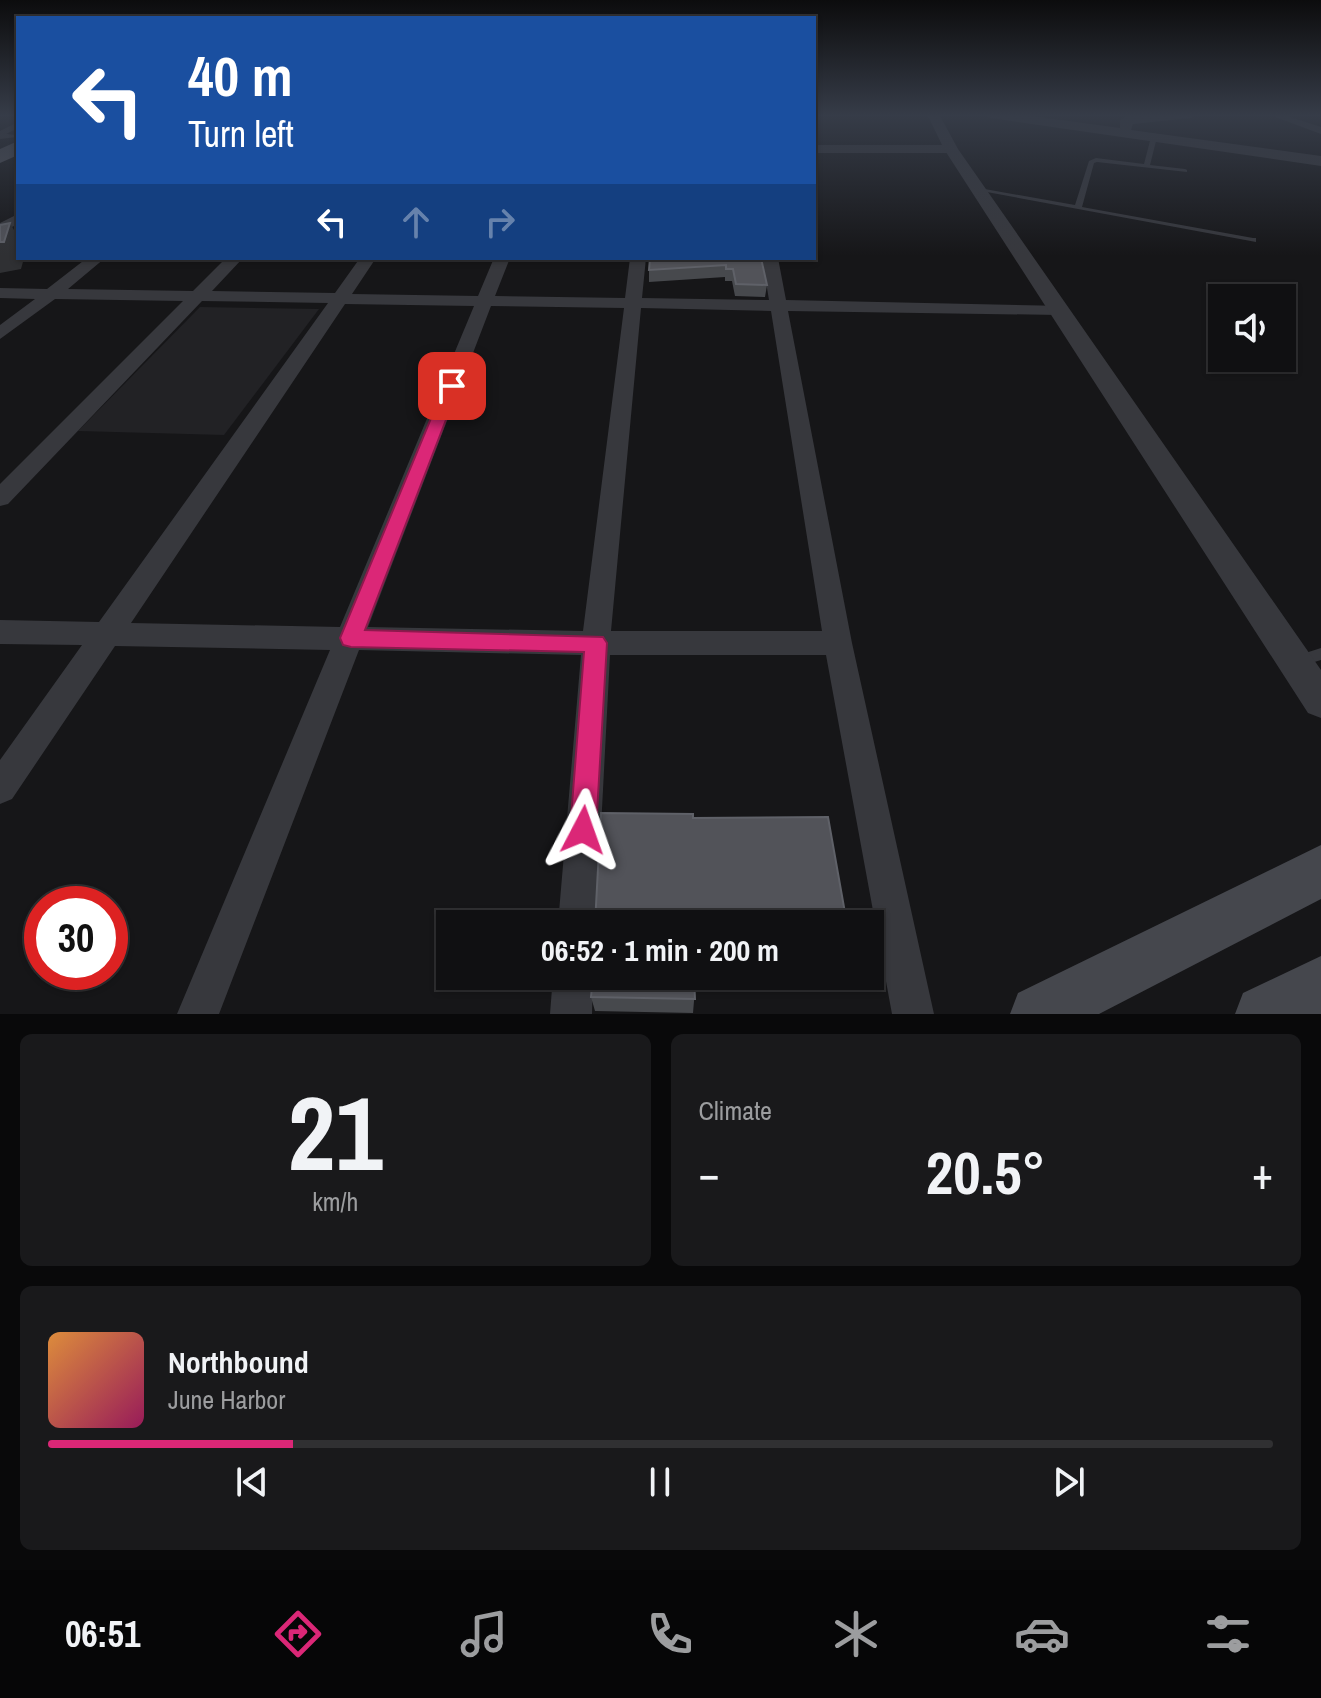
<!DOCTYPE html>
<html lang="en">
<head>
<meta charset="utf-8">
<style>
	:root { --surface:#101012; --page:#19191b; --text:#f1f3f6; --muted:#9c9d9f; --line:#303032; --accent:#db2777 }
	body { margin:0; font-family:"Archivo Narrow",sans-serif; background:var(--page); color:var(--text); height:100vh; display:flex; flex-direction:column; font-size:30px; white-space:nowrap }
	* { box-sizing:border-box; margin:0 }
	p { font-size:26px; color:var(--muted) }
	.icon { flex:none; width:44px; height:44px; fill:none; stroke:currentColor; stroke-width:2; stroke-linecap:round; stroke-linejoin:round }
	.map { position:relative; height:1014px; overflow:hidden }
	.panel { display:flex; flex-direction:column; gap:20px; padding:20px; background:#09090a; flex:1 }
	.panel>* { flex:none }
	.hud { position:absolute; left:16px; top:16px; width:800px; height:244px; border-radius:0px; box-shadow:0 2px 6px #0004,0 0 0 2px var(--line); background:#1a4fa0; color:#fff; overflow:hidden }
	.fabs { position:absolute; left:1208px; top:284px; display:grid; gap:16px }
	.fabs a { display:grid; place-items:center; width:88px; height:88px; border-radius:0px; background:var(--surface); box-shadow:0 2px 6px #0004,0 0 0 2px var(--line); font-size:40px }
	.speed { position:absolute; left:24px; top:886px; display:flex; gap:16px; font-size:40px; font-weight:700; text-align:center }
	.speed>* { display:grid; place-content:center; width:104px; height:104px; border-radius:50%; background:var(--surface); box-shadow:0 2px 6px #0004,0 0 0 2px var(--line); line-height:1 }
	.speed .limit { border:12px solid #d22; background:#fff; color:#111 }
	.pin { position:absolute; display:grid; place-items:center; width:68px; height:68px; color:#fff; margin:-34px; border-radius:16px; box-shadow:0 4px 12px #0006 }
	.me { position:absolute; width:88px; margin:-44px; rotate:4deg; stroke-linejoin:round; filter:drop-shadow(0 0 6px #0008) }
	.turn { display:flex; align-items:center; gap:28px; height:168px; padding:0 40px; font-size:36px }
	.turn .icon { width:104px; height:104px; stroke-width:2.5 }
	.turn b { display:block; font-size:56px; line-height:68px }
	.lanes { display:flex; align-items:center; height:76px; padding:0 40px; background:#0003; justify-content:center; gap:40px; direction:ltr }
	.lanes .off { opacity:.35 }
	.big { font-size:60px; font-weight:700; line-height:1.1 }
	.panel .widget { flex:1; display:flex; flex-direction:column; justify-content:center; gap:12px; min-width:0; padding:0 28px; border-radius:12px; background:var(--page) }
	.panel .dial { align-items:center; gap:0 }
	.dial b { font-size:104px; line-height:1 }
	.song { display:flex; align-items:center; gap:24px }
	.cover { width:96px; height:96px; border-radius:12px; background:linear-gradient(135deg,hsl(30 70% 55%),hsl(330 70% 35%)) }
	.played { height:8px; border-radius:4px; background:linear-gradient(90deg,var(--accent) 20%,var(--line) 20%) }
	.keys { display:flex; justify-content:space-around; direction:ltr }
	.heat { display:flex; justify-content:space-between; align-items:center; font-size:44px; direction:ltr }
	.panel .tiles { flex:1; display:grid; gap:20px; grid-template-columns:1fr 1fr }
	.widget:last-child { grid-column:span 2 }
	.trip { position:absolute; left:436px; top:910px; width:448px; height:80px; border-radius:0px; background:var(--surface); box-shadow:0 2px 6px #0004,0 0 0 2px var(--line); font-weight:700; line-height:80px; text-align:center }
	.menu { display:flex; height:128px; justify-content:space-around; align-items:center; background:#060607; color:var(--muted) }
	.menu .icon { width:56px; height:56px }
	.menu .current { color:var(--accent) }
	.menu b { font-size:36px; color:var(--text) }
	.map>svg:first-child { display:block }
	.built { fill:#222225 }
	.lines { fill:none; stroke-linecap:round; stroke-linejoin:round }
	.service { fill:#37383d; fill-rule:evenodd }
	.pedestrian { fill:#37383d; fill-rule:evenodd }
	.minor { fill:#37383d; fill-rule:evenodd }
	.tertiary { fill:#37383d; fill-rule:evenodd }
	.secondary { fill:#45474d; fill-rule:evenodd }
	.primary { fill:#53555c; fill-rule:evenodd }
	.wall { fill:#47494d }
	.shaded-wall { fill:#2f3033 }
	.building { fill:#525359; stroke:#5f6168; stroke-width:2 }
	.route { fill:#db2777; stroke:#8e194d; stroke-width:2 }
</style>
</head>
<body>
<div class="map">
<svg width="1321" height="1014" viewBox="0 0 1321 1014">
	<rect width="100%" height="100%" fill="#161618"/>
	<!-- built -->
	<path class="built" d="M200,307L319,309L224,435L78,431Z"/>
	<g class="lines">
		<!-- service -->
		<path class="service" d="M1154,135L1157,137L1150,165L1185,169L1187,170V172L1097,162L1094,163L1082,207L1253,238H1256V242L976,190L979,188L1075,205L1089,161L1096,158L1144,164L1151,137Z
			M1321,648V660L1298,667L1293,665L1291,661L1293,657Z"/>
		<!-- pedestrian -->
		<path class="pedestrian" d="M18,122V128L0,137V131Z"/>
		<!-- minor -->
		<path class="minor" d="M1267,114H1281L1321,127V134Z
			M0,133L15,135L17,137L0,139Z
			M814,145H951L957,149L951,153H814Z
			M18,214V224L0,233V223Z
			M87,258H105L68,289L193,291L226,258H243L212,291L335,293L360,258H376L352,294L478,296L494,258H510L495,296L625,298L630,258H646L642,298L769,300L762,258H778L786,300L1065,306L1068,310L1059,315L788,311L852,643L934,1014H892L826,655H610L596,924H558L581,655L359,650L219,1014H177L330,650L115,646L12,799L0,804V760L82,645L0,644V620L99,622L328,303L202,301L8,504L0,506V484L183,301L55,299L0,339V325L35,299L0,298V288L47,289ZM345,304L474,306L340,627L131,623ZM491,306L624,308L583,631L368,627ZM641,308L771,311L822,631H611Z
			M553,976H593L592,1014H550Z"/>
		<!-- tertiary -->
		<path class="tertiary" d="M927,114H939L958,149L1321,670V718L1308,713L944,149Z
			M984,114H1017L1120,128V120L1127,116L1197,114L1191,118L1133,124L1131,130L1321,156V166L991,118Z"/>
		<!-- secondary -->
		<path class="secondary" d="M1321,845V899L1099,1014H1010L1018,993Z
			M1321,956V1014H1235L1243,993Z"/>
		<!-- primary -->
		<path class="primary" d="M18,141V155L0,163V149Z"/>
	</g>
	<!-- wall -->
	<path class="wall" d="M761,258L767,285L765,297L735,296L732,281H725V277L649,282V270Z
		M593,976H853L845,988L695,989L693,1013L595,1011L591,997Z"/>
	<!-- shaded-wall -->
	<path class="shaded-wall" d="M10,223L18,237V258H24L21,269L0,273V242Z"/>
	<!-- building -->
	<path class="building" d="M10,223L4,242H0V225Z
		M650,258H761L767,285L736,284L733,269H726V265L649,270Z
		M601,813L693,814V818L828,817L847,924H595Z
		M593,976H694L695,999L591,997Z"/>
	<!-- sky -->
	<linearGradient id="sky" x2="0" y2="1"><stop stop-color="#0c0c0d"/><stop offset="0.45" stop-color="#363c48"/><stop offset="1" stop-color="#363c48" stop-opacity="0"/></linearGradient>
	<rect width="1321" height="256" fill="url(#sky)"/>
	<!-- route -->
	<path class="route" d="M446,382L459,386L365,630L603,637L607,643L596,830L592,840L583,844L574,840L570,830L584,652L351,647L343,645L340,638Z"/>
</svg>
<div class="fabs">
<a><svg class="icon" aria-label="sound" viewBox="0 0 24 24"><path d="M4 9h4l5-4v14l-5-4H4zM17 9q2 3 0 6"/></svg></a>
</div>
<div class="speed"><div class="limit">30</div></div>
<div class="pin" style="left:452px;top:386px;background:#d93025"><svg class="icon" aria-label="arrive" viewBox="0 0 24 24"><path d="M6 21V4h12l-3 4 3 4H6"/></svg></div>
<svg class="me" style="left:583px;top:830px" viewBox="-20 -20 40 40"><path d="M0-17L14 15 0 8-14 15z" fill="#db2777" stroke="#fff" stroke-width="4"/></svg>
<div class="trip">06:52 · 1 min · 200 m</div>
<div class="hud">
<div class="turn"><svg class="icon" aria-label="left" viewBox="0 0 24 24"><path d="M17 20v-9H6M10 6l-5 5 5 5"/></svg><div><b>40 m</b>Turn left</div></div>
<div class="lanes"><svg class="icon" aria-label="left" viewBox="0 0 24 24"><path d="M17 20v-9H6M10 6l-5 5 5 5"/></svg><svg class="icon off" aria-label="ahead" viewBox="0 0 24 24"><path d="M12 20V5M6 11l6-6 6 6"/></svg><svg class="icon off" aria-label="right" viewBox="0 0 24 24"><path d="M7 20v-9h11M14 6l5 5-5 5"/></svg></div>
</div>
</div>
<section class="panel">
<div class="tiles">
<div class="widget dial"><b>21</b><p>km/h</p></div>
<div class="widget"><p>Climate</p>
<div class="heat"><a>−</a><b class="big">20.5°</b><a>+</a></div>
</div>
<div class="widget">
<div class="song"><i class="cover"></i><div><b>Northbound</b><p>June Harbor</p></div></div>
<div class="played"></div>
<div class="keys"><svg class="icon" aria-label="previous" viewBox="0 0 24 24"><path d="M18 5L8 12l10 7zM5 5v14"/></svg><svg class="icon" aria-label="pause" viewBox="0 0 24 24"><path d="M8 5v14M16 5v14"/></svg><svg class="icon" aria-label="next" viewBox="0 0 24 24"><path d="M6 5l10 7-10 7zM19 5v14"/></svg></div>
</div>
</div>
</section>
<nav class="menu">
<b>06:51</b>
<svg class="icon current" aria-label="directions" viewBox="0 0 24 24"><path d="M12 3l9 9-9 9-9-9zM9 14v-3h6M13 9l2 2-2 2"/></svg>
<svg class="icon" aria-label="music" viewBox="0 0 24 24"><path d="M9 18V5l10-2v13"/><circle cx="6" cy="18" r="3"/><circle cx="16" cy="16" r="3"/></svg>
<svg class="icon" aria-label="phone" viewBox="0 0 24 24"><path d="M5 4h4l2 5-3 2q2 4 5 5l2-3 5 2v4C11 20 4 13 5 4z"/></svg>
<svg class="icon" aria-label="climate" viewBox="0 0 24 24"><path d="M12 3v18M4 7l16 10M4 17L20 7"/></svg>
<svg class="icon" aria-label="car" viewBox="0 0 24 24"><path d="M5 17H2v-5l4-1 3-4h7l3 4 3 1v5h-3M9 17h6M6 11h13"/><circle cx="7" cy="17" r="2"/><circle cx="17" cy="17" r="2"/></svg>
<svg class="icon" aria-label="filters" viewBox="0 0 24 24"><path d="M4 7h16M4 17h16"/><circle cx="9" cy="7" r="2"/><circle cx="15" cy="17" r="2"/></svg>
</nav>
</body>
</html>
